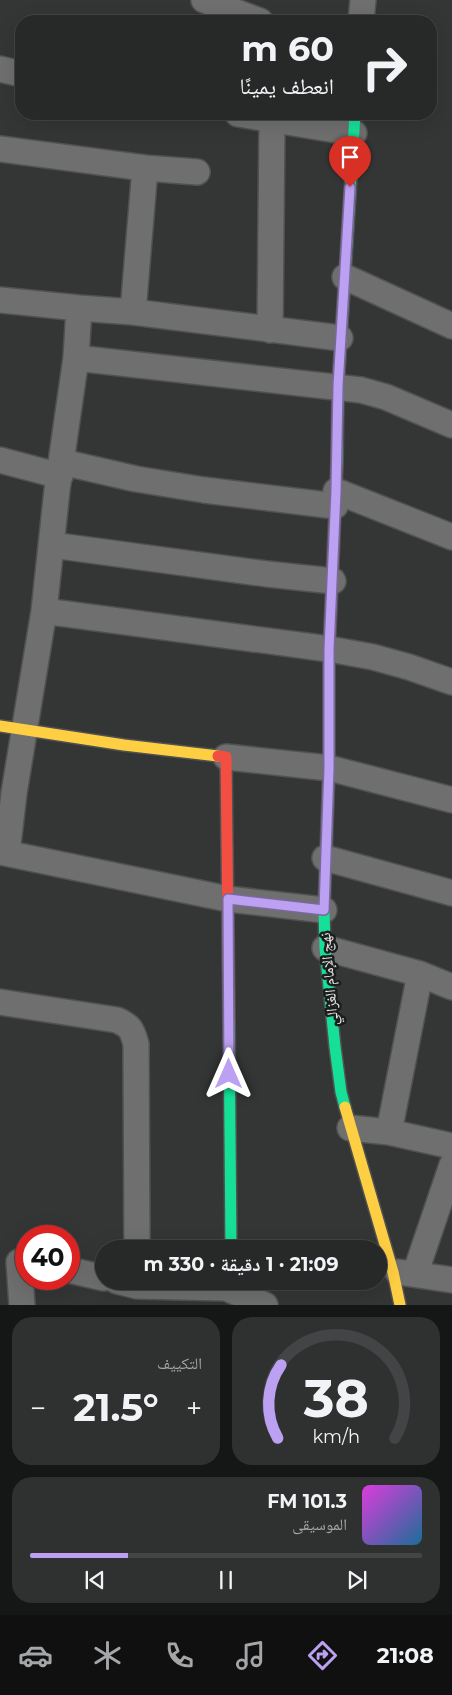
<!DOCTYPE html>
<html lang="ar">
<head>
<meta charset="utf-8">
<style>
	:root { --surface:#272828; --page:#2f3030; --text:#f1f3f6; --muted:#a4a6a8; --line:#434445; --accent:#bca0f2 }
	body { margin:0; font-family:Montserrat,"Noto Naskh Arabic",sans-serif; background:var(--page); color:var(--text); direction:rtl; height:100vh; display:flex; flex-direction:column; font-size:19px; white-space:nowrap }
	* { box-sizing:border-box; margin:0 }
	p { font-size:16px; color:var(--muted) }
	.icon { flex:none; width:28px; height:28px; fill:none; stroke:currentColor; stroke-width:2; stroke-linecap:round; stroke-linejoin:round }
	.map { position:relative; height:1305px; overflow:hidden; direction:ltr }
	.panel { display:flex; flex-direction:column; gap:12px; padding:12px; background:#151616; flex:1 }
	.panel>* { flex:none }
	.top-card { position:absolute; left:15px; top:15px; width:422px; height:105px; border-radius:20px; box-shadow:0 5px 20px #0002,0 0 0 1px var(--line); direction:rtl; background:#272828; color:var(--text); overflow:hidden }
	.speed { position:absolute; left:15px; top:1225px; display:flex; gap:10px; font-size:25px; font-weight:700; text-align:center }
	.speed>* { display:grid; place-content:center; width:65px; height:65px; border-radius:50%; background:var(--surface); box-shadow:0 5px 20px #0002,0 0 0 1px var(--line); line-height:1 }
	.speed .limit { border:8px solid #d22; background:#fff; color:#111 }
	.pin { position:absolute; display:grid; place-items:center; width:42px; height:42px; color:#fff; margin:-51px -21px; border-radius:50% 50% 50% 0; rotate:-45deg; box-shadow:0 0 5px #0007 }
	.pin .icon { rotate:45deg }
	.me { position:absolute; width:55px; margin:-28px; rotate:0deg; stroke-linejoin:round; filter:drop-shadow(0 0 4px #0008) }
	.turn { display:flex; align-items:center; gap:18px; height:105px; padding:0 20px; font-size:22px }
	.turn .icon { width:65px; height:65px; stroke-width:2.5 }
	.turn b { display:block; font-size:35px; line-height:42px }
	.big { font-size:38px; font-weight:700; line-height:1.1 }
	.panel .tile { flex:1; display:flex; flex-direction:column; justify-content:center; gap:8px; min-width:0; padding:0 18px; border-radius:20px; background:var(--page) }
	.panel .dial { align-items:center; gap:0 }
	.dial svg { height:130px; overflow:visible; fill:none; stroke:var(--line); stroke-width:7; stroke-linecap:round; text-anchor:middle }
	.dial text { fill:var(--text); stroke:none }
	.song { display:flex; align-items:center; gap:15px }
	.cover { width:60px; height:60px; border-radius:8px; background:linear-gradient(135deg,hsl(300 70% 55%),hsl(200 70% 35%)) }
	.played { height:5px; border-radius:2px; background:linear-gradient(90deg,var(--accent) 25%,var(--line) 25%) }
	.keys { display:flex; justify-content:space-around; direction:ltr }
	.heat { display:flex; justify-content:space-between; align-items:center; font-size:28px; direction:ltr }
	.panel .tiles { flex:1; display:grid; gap:12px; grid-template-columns:1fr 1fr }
	.tile:last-child { grid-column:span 2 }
	.trip { position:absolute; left:95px; top:1240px; width:292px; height:50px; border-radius:25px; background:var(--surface); box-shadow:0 5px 20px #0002,0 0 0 1px var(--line); font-weight:700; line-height:50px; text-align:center; direction:rtl }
	.dock { display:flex; height:80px; justify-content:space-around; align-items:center; background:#101010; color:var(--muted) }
	.dock .icon { width:35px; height:35px }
	.dock .active { color:var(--accent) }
	.dock b { font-size:22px; color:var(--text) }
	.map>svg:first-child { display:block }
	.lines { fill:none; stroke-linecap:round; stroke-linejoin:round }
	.street-casing { stroke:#505252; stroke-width:28 }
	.fast-casing { stroke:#505252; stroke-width:14 }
	.slow-casing { stroke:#505252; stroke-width:14 }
	.jam-casing { stroke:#505252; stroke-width:14 }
	.street { stroke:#6f6f6f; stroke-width:25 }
	.fast { stroke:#16e098; stroke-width:11 }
	.slow { stroke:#ffcf43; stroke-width:11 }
	.jam { stroke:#f24e42; stroke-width:11 }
	.route-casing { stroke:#7a689d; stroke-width:12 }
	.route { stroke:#bca0f2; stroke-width:9 }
	.labels { text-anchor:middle; stroke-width:5; stroke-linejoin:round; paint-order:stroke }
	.street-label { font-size:15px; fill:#e3e5e5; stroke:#1c1e1e }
</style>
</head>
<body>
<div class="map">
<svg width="452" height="1305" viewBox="0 0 452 1305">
	<rect width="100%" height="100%" fill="#343636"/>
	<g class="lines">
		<defs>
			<path id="street" d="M204,0L260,21
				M361,21L363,0
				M0,69L21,74
				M238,114L354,133
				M0,149L145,168L197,172
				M345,277L452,326
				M0,300L79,308L133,312L340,338
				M133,312L145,168
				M270,330L272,120
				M76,358L361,390L386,397L452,425
				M0,460L60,476
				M62,462L136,479L204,490L335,506
				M336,491L452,537
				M52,545L267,574L333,581
				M44,611L329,649L373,657L409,667L452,682
				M226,757L329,768L452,800
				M0,852L228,899L324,910
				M7,853L14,793L44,611L57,490L76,358L79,308
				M325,858L452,893
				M325,948L420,974L452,987
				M0,1002L117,1020C130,1026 132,1029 136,1044L137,1249
				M350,1128L389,1132L452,1146
				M389,1132L420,974
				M19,1262L22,1305
				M69,1270L104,1278
				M398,1272L452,1280
				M415,1274L452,1165
				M117,1281L137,1286L226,1288L265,1305"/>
			<path id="fast" d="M337,463L338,386L355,114
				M329,654V768L324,910L325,948L335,1047L341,1092L345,1107
				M229,1021L231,1249"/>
			<path id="slow" d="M0,726L124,745L218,756
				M345,1107L393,1272L400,1305"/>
			<path id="jam" d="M329,654L337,463
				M218,756L226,757L229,1021"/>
		</defs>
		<!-- street casing -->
		<use href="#street" class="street-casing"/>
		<!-- fast casing -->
		<use href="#fast" class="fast-casing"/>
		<!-- slow casing -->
		<use href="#slow" class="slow-casing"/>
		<!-- jam casing -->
		<use href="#jam" class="jam-casing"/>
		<!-- street -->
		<use href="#street" class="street"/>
		<!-- fast -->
		<use href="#fast" class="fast"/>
		<!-- slow -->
		<use href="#slow" class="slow"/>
		<!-- jam -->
		<use href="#jam" class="jam"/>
	</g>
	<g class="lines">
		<defs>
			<path id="route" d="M229,1074L228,899L324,910L329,768V649L336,491L338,386L350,187"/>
		</defs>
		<!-- route casing -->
		<use href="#route" class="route-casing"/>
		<!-- route -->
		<use href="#route" class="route"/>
	</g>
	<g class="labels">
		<!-- street labels -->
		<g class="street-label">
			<text transform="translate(329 979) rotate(-95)" y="5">نهج الإمام الغزالي</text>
		</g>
	</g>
</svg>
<div class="speed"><div class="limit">40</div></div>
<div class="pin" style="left:350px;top:187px;background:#d93025"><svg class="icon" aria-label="arrive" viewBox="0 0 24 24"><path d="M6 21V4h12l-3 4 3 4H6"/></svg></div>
<svg class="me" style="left:229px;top:1074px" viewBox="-20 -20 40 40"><path d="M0-17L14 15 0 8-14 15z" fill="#bca0f2" stroke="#fff" stroke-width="4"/></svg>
<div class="trip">21:09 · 1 دقيقة · 330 m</div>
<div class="top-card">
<div class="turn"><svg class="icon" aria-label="right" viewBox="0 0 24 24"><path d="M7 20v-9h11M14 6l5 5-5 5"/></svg><div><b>60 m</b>انعطف يمينًا</div></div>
</div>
</div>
<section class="panel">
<div class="tiles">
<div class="tile dial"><svg viewBox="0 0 100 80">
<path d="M14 69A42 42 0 1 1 86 69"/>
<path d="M14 69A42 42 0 0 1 16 24" stroke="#bca0f2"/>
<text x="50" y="56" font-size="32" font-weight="700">38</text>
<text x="50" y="72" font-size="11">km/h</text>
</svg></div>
<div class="tile"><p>التكييف</p>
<div class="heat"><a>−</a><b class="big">21.5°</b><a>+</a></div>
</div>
<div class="tile">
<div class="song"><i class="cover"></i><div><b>101.3 FM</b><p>الموسيقى</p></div></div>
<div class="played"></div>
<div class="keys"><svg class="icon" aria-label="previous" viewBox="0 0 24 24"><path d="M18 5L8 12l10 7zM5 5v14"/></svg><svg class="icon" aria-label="pause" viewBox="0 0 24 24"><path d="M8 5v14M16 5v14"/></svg><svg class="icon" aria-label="next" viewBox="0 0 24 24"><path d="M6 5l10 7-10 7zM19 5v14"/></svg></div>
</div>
</div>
</section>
<nav class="dock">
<b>21:08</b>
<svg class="icon active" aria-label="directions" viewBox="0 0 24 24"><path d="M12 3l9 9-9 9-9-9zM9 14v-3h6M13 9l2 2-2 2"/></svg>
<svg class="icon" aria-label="music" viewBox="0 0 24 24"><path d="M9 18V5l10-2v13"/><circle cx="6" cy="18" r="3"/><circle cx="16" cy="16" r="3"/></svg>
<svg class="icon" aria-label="phone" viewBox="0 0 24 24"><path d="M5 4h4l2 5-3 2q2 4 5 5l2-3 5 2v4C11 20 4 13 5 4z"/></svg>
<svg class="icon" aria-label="climate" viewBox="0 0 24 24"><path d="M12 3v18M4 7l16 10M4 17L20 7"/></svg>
<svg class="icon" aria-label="car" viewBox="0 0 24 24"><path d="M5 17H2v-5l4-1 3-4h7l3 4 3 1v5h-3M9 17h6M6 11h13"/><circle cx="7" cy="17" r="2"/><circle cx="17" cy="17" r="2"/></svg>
</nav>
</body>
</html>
